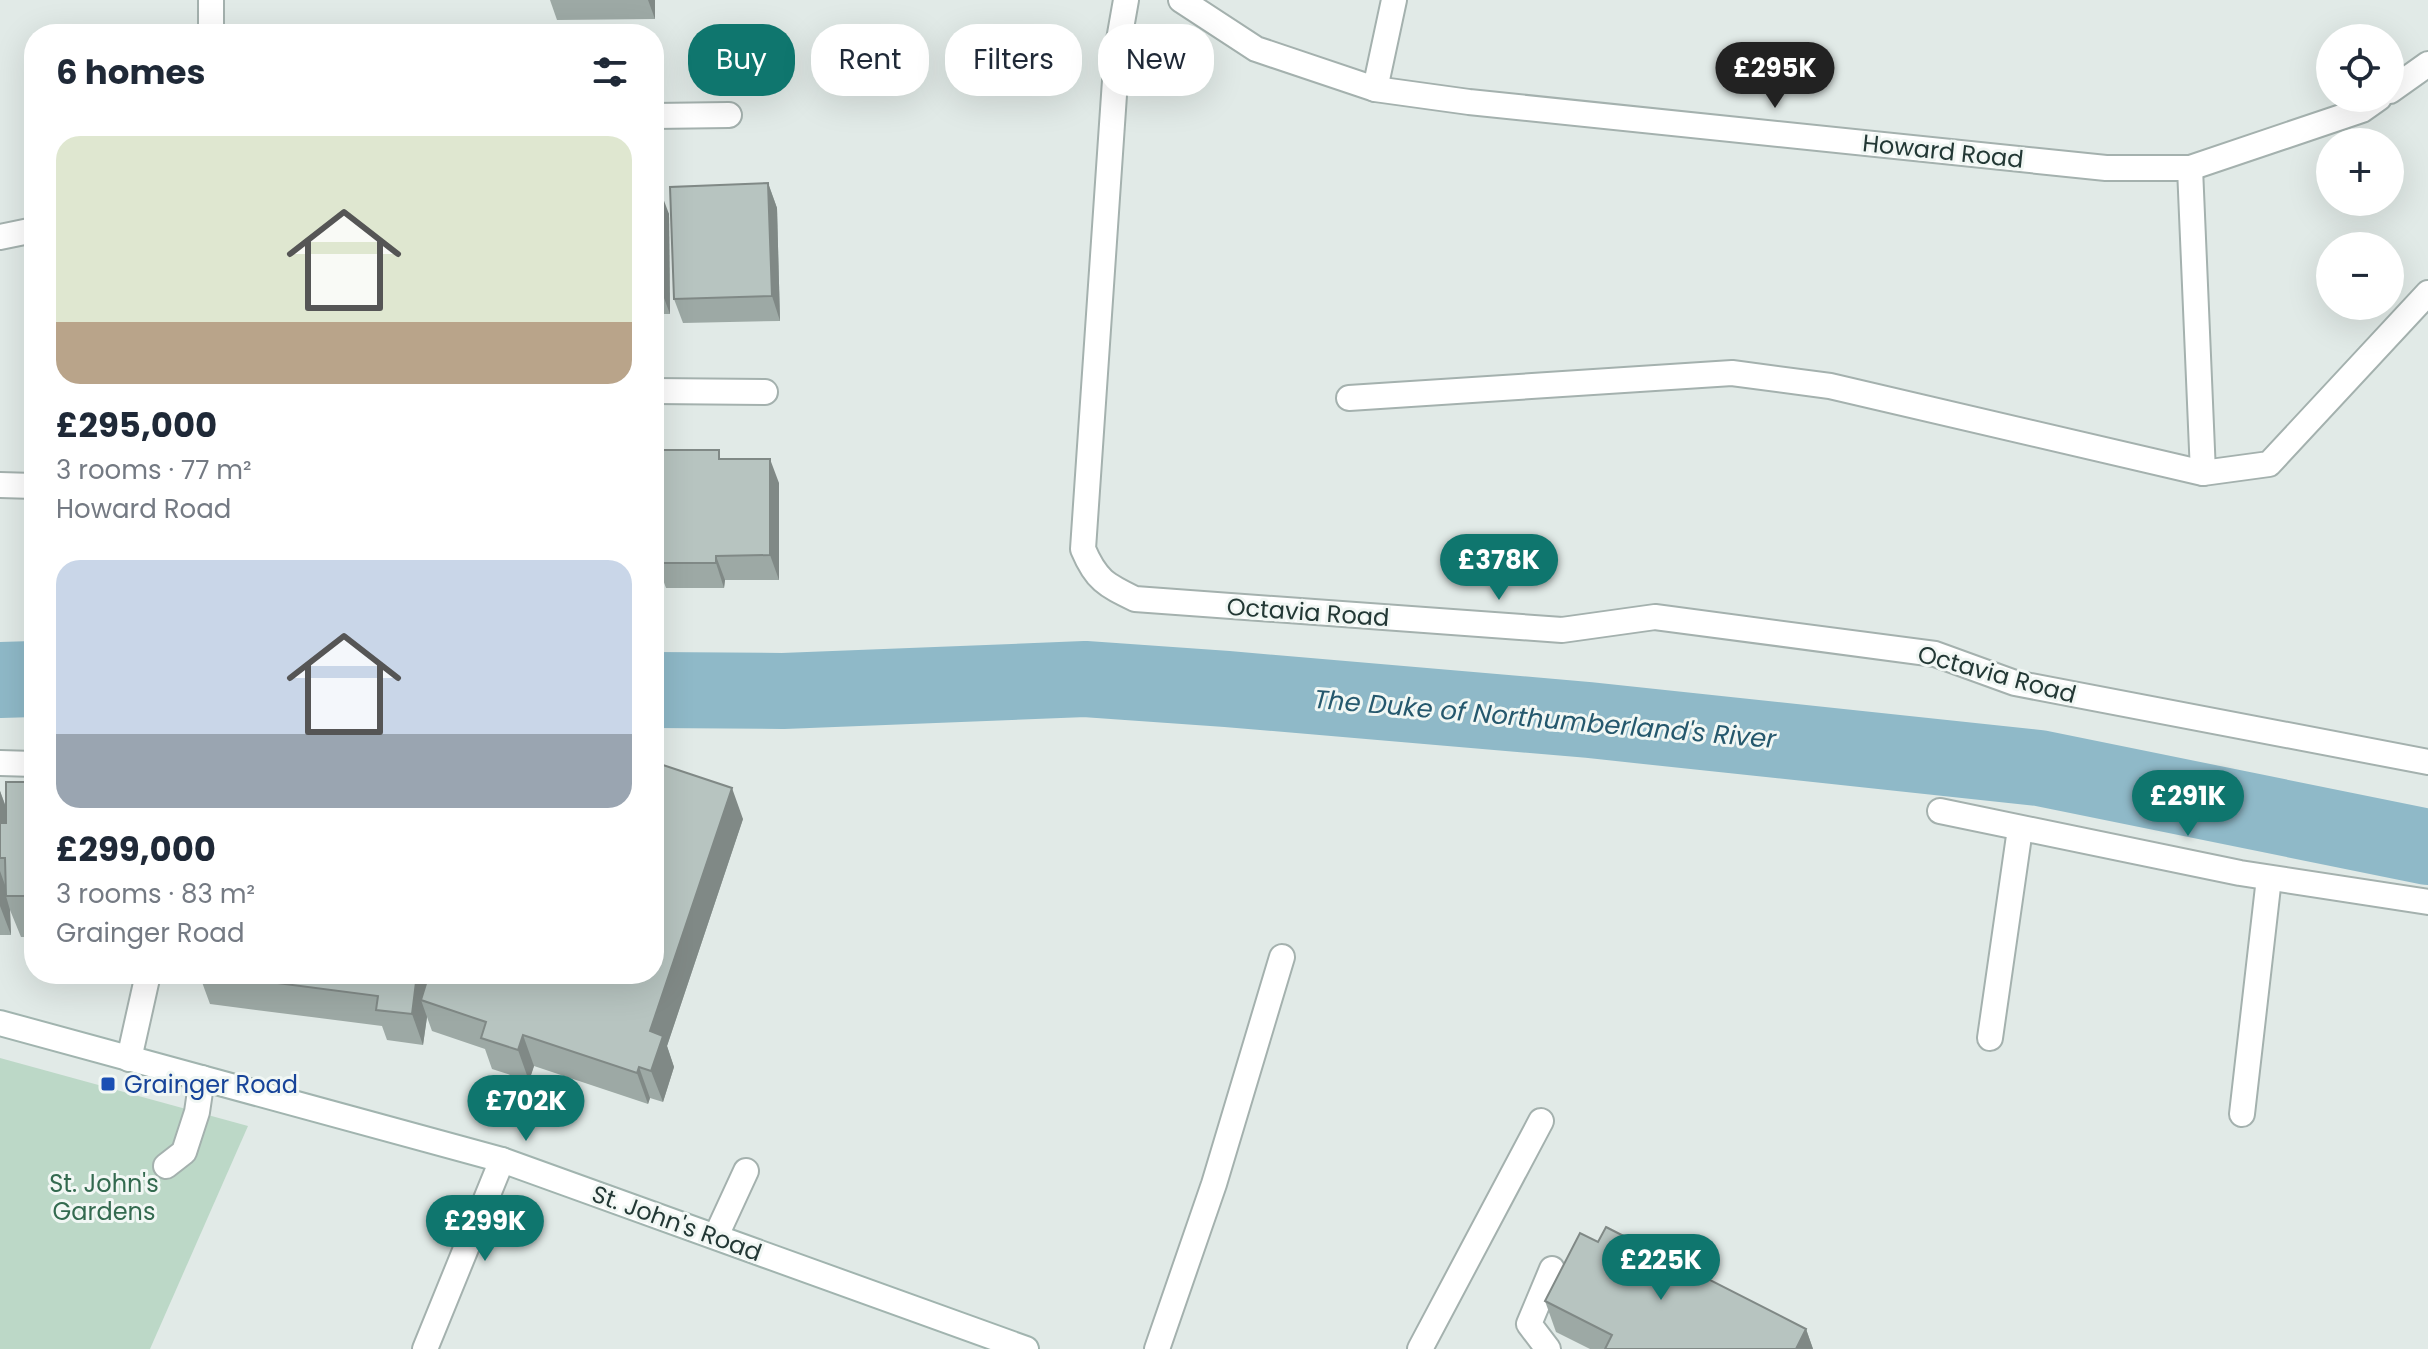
<!DOCTYPE html>
<meta charset="utf-8">
<style>
:root{--surface:#fff;--page:#f6f6f7;--text:#1f2937;--muted:#747a83;--accent:#0f766e}
body{margin:0;font-family:Poppins,sans-serif;background:var(--page);color:var(--text);height:100vh;display:flex;flex-direction:column;font-size:30px;white-space:nowrap}
*{box-sizing:border-box;margin:0}
p{font-size:26px;color:var(--muted)}
.icon{flex:none;width:44px;height:44px;fill:none;stroke:currentColor;stroke-width:2;stroke-linecap:round;stroke-linejoin:round}
.map{position:relative;flex:1;overflow:hidden}
.drawer{position:absolute;left:24px;top:24px;width:640px;height:960px;display:flex;flex-direction:column;background:var(--surface);border-radius:32px;box-shadow:0 8px 32px #0002}
.drawer>*{flex:none}
.top-card{position:absolute;left:688px;top:24px;width:760px;height:72px;display:flex;gap:16px}
.fabs{position:absolute;left:2316px;top:24px;display:grid;gap:16px}
.fabs a{display:grid;place-items:center;width:88px;height:88px;border-radius:50%;background:var(--surface);box-shadow:0 8px 32px #0002;font-size:40px}
.price{position:absolute;translate:-50% -68px;padding:0 18px;border-radius:28px;background:var(--accent);color:#fff;font-size:26px;line-height:52px;filter:drop-shadow(0 2px 4px #0008)}
.price::after{content:'';position:absolute;left:50%;top:48px;width:24px;height:18px;margin-left:-12px;background:inherit;clip-path:polygon(0 0,100% 0,50% 100%)}
.price.active{background:#222;color:#fff}
ul{padding:0;list-style:none}
li{display:grid;align-content:center;gap:16px;height:424px;padding:0 32px}
li span{display:grid;place-items:center;height:248px;border-radius:24px;color:#555}
li>.icon{margin-inline-start:auto}
span .icon{width:144px;height:144px;fill:#fffc;stroke-width:1}
li b{font-size:34px}
h2{display:flex;justify-content:space-between;align-items:center;height:96px;padding:0 32px;font-size:34px}
.pill{padding:0 28px;border-radius:32px;background:var(--surface);box-shadow:0 8px 32px #0002;font-size:28px;line-height:72px}
.pill.active{background:var(--accent);color:#fff}
.map>svg:first-child{display:block}
</style>
<div class="map">
<svg width="2428" height="1349" viewBox="0 0 2428 1349">
<rect width="100%" height="100%" fill="#e1eae7"/>
<path fill="#bcd8c7" d="M0,1058L248,1126L150,1349H0Z"/>
<g fill="none" stroke-linecap="round" stroke-linejoin="round">
<g stroke="#8fb9c8" stroke-width="76">
<path d="M0,680L34,679"/>
<path d="M654,690L783,691L1085,679L1227,689L1589,720L2039,768L2428,847"/>
</g>
<g stroke="#a4b1ae" stroke-width="28">
<g id="service">
<path d="M1375,89L1394,0"/>
<path d="M2190,168L2203,473"/>
<path d="M1349,398L1732,373L1830,386L2203,473L2269,464L2428,293"/>
<path d="M1990,1038L2020,829"/>
<path d="M2242,1114L2269,878"/>
<path d="M166,1166L184,1152L197,1112L202,1078"/>
<path d="M716,1236L746,1171"/>
<path d="M1157,1349L1214,1184L1282,957"/>
<path d="M1420,1349L1541,1121"/>
<path d="M1548,1349L1529,1324L1552,1269"/>
</g>
</g>
<g stroke="#a4b1ae" stroke-width="28">
<g id="minor">
<path d="M211,0V34"/>
<path d="M1126,0L1117,51L1083,549C1096,580 1106,585 1135,599L1562,630L1655,617L1935,654L2015,683L2428,762"/>
<path d="M1181,0L1256,49L1375,89L1469,102L2106,168H2190L2362,110L2379,98"/>
<path d="M2390,91L2428,64"/>
<path d="M654,116L729,115"/>
<path d="M0,237L34,230"/>
<path d="M654,391L765,392"/>
<path d="M0,485L34,486"/>
<path d="M0,763L34,764"/>
<path d="M1940,811L2240,873L2428,902"/>
<path d="M129,1059L148,974"/>
<path d="M425,1349L502,1160"/>
</g>
</g>
<g stroke="#a1b4af" stroke-width="28">
<path id="secondary" d="M0,1023L502,1160L1026,1349"/>
</g>
<use href="#service" stroke="#fff" stroke-width="24"/>
<use href="#minor" stroke="#fff" stroke-width="24"/>
<use href="#secondary" stroke="#fff" stroke-width="24"/>
</g>
<g fill="#9da9a5">
<path d="M550,0H655V19L557,20Z"/>
<path d="M768,183L777,208L780,321L683,323L674,299Z"/>
<path d="M654,190L669,214L670,314H654Z"/>
<path d="M654,450L722,459L779,483V580H725L724,588H666L657,563V559H654Z"/>
<path d="M654,762L743,819L667,1046L674,1067L663,1102L650,1098L648,1104L534,1066L529,1081L492,1069L485,1049L432,1031L427,1017L423,1045L387,1040L382,1026L210,1004L199,974H590L615,982L654,974Z"/>
<path d="M34,782V937H21L10,910L11,935H0V791L6,807Z"/>
<path d="M1598,1242L1806,1329L1813,1349H1590L1556,1332L1545,1301Z"/>
</g>
<g fill="#808986">
<path d="M648,0H655V19Z"/>
<path d="M768,183L777,208L780,321L772,296Z"/>
<path d="M660,190L669,214L670,314L661,290Z"/>
<path d="M770,459L779,483V580L770,555Z"/>
<path d="M716,556L725,580L724,588L716,563Z"/>
<path d="M732,788L743,819L667,1046L674,1067L663,1102L651,1071L650,1031Z"/>
<path d="M0,791L9,816L0,837Z"/>
<path d="M0,871L9,896H6L10,910L11,935L0,906Z"/>
<path d="M417,974H432L421,1000L427,1017L423,1045L412,1014Z"/>
<path d="M523,1035L534,1066L529,1081L518,1050Z"/>
<path d="M639,1067L650,1098L648,1104L637,1073Z"/>
<path d="M1806,1329L1813,1349H1796Z"/>
</g>
<g fill="#b7c4c0" stroke="#808986" stroke-width="2">
<path d="M768,183L772,296L674,299L670,187Z"/>
<path d="M654,190H660L661,290H654Z"/>
<path d="M654,450H719V459H770V555L716,556V563H657L658,535H654Z"/>
<path d="M654,762L732,788L650,1031L663,1036L651,1071L639,1067L637,1073L523,1035L518,1050L481,1038L486,1022L421,1000L429,974H590L615,982L617,974H654Z"/>
<path d="M6,782H34V896H6L5,858H0V823H6Z"/>
<path d="M208,974H417L412,1014L376,1010L378,996Z"/>
<path d="M1606,1227L1806,1329L1796,1349H1605L1612,1335L1545,1301L1580,1233L1598,1242Z"/>
</g>
<rect fill="#1a4fb4" stroke="#f1f7f4" stroke-width="3" x="100" y="1076" width="16" height="16" rx="4"/>
<g text-anchor="middle" dominant-baseline="central" stroke-width="6" stroke-linejoin="round" paint-order="stroke">
<g font-size="24" fill="#233835" stroke="#f1f7f4">
<text transform="translate(1943 151) rotate(6)">Howard Road</text>
<text transform="translate(1308 612) rotate(4)">Octavia Road</text>
<text transform="translate(1997 674) rotate(15)">Octavia Road</text>
<text transform="translate(677 1223) rotate(20)">St. John's Road</text>
</g>
<g font-size="24" fill="#164399" stroke="#f1f7f4" text-anchor="start">
<text x="124" y="1084">Grainger Road</text>
</g>
<g font-size="24" fill="#336a4f" stroke="#f1f7f4">
<text x="104" y="1183">St. John's<tspan x="104" dy="28">Gardens</tspan></text>
</g>
<g font-size="26" font-style="italic" fill="#25586d" stroke="#f1f7f4">
<text transform="translate(1545 719) rotate(5)">The Duke of Northumberland's River</text>
</g>
</g>
</svg>
<div class="fabs">
<a><svg class="icon" aria-label="locate" viewBox="0 0 24 24"><circle cx="12" cy="12" r="6"/><path d="M12 2v4M12 18v4M2 12h4M18 12h4"/></svg></a>
<a>+</a>
<a>−</a>
</div>
<b class="price active" style="left:1775px;top:110px">£295K</b>
<b class="price" style="left:1499px;top:602px">£378K</b>
<b class="price" style="left:2188px;top:838px">£291K</b>
<b class="price" style="left:526px;top:1143px">£702K</b>
<b class="price" style="left:485px;top:1263px">£299K</b>
<b class="price" style="left:1661px;top:1302px">£225K</b>
<div class="top-card">
<a class="pill active">Buy</a>
<a class="pill">Rent</a>
<a class="pill">Filters</a>
<a class="pill">New</a>
</div>
<section class="drawer">
<h2>6 homes<svg class="icon" aria-label="filters" viewBox="0 0 24 24"><path d="M4 7h16M4 17h16"/><circle cx="9" cy="7" r="2"/><circle cx="15" cy="17" r="2"/></svg></h2>
<ul>
<li><span style="background:linear-gradient(#dfe7d0 75%,#b9a48a 0)"><svg class="icon" aria-label="home" viewBox="0 0 24 24"><path d="M3 11l9-7 9 7M6 9v11h12V9"/></svg></span><div><b>£295,000</b><p>3 rooms · 77 m²</p><p>Howard Road</p></div></li>
<li><span style="background:linear-gradient(#c9d6e8 70%,#9aa5b1 0)"><svg class="icon" aria-label="home" viewBox="0 0 24 24"><path d="M3 11l9-7 9 7M6 9v11h12V9"/></svg></span><div><b>£299,000</b><p>3 rooms · 83 m²</p><p>Grainger Road</p></div></li>
</ul>
</section>
</div>
